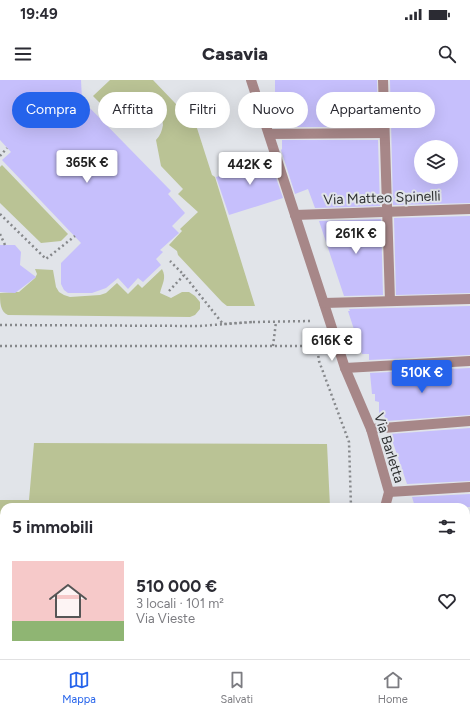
<!DOCTYPE html>
<html lang="it">
<meta charset="utf-8">
<style>
:root{--surface:#fff;--page:#f2f2f3;--text:#2b2b33;--muted:#7c7c81;--line:#e1e1e2;--accent:#2563eb}
body{margin:0;font-family:Figtree,sans-serif;background:var(--page);color:var(--text);height:100vh;display:flex;flex-direction:column;font-size:15px;white-space:nowrap}
*{box-sizing:border-box;margin:0}
p{font-size:13px;color:var(--muted)}
.icon{flex:none;width:22px;height:22px;fill:none;stroke:currentColor;stroke-width:2;stroke-linecap:round;stroke-linejoin:round}
.map{position:relative;flex:1;overflow:hidden}
.details{position:absolute;left:0px;top:423px;width:470px;height:156px;display:flex;flex-direction:column;background:var(--surface);border-radius:12px 12px 0 0;box-shadow:0 4px 16px #0002}
.details>*{flex:none}
.hud{position:absolute;left:12px;top:12px;width:446px;height:36px;display:flex;gap:8px}
.tools{position:absolute;left:414px;top:60px;display:grid;gap:8px}
.tools a{display:grid;place-items:center;width:44px;height:44px;border-radius:50%;background:var(--surface);box-shadow:0 4px 16px #0002;font-size:20px}
.price{position:absolute;translate:-50% -34px;padding:0 9px;border-radius:4px;background:#fff;color:#222;font-size:13px;line-height:26px;filter:drop-shadow(0 1px 2px #0008)}
.price::after{content:'';position:absolute;left:50%;top:24px;width:12px;height:9px;margin-left:-6px;background:inherit;clip-path:polygon(0 0,100% 0,50% 100%)}
.price.active{background:var(--accent);color:#fff}
ul{padding:0;list-style:none}
li{display:flex;align-items:center;gap:12px;height:100px;padding:0 12px}
li span{display:grid;place-items:center;flex:none;width:112px;height:80px;border-radius:0px;color:#555}
li>.icon{margin-inline-start:auto}
span .icon{width:48px;height:48px;fill:#fffc;stroke-width:1}
li b{font-size:17px}
h2{display:flex;justify-content:space-between;align-items:center;height:48px;padding:0 12px;font-size:17px}
.pill{padding:0 14px;border-radius:18px;background:var(--surface);box-shadow:0 4px 16px #0002;font-size:14px;line-height:36px}
.pill.active{background:var(--accent);color:#fff}
.status{display:flex;justify-content:space-between;align-items:center;height:28px;padding:0 20px;background:var(--surface);direction:ltr}
.status svg{height:11px;fill:currentColor}
header{display:flex;justify-content:space-between;align-items:center;height:52px;padding:0 12px;background:var(--surface);font-size:18px;font-weight:800}
.menu{display:flex;justify-content:space-around;align-items:center;height:56px;border-top:1px solid var(--line);background:var(--surface);font-size:11px;color:var(--muted)}
.menu a{display:grid;justify-items:center;gap:2px}
.menu .active{color:var(--accent)}
.map>svg:first-child{display:block}
</style>
<div class="status"><b>19:49</b><svg viewBox="0 0 49 12"><path d="M0 12V9h3v3zM5 12V6h3v6zM10 12V3h3v9zM15 12V0h3v12zM26 1h20v11H26zM47 4h2v5h-2z"/></svg></div>
<header><svg class="icon" aria-label="menu" viewBox="0 0 24 24"><path d="M4 6h16M4 12h16M4 18h16"/></svg>Casavia<svg class="icon" aria-label="search" viewBox="0 0 24 24"><circle cx="10" cy="10" r="6"/><path d="M15 15l6 6"/></svg></header>
<div class="map">
<svg width="470" height="579" viewBox="0 0 470 579">
<rect width="100%" height="100%" fill="#e1e4e9"/>
<g fill="#bac395">
<path d="M110,0H153L196,45L212,95L215,97L255,226H227L222,222L178,175L177,171L169,165L182,151L180,149L198,132L178,114L183,109L161,86L156,60C160,56 162,51 163,45C163,35 151,24 141,29C138,30 136,33 133,35L117,31H108L93,16Z"/>
<path d="M2,85L68,154L61,161L41,163L0,123V87Z"/>
<path d="M35,189L53,190L56,207L59,212L64,215L70,217L100,215L106,213L117,203L128,214L138,204L142,208L162,189C167,198 162,204 160,213L171,218L182,212H189L195,216L200,222V229L195,235L190,237L8,235C0,232 0,222 0,213L17,212H19L35,198L37,194Z"/>
<path d="M34,363L327,364L330,427H4V574H0V420H29Z"/>
</g>
<g fill="#c6bffc" fill-rule="evenodd">
<path d="M0,0H81L82,20L171,111L168,114L185,133L172,146L179,153L160,170L163,172L156,179L161,185L143,202L138,198L128,209L118,198L106,208L92,213H68L64,210L61,204V183L81,163L2,80L11,72L0,60Z"/>
<path d="M275,0H377L378,47H282L281,25H275Z"/>
<path d="M390,0H470V123L393,125ZM421,67H451V97H421Z"/>
<path d="M282,60H378L380,126L315,128L308,109L295,114L281,70L282,69Z"/>
<path d="M268,74L283,118L229,135L216,97L244,89L242,82Z"/>
<path d="M470,136V213L396,215L394,138Z"/>
<path d="M381,139L383,215L344,216L319,141Z"/>
<path d="M0,165H15L21,172L20,185L36,197L15,213L0,212Z"/>
<path d="M470,226V275L369,280V274H362L348,231H350L349,229Z"/>
<path d="M470,288V335L386,341L384,335H379V322L375,321V314H372L370,293Z"/>
<path d="M470,348V401L407,404L390,354Z"/>
<path d="M470,414V427H415L412,417Z"/>
</g>
<g fill="none" stroke-linecap="round" stroke-linejoin="round">
<g stroke="#86888b" stroke-width="2.5" stroke-dasharray="2 3" stroke-linecap="butt">
<path d="M0,76L7,68"/>
<path d="M0,134L46,179L75,156"/>
<path d="M0,154L5,165"/>
<path d="M169,211L184,195L170,181"/>
<path d="M253,242L312,241"/>
<path d="M0,245L200,246L253,242L223,244L184,195"/>
<path d="M0,266H320"/>
<path d="M273,266L276,242"/>
<path d="M317,266L319,281L349,362L351,427"/>
<path d="M396,575V579"/>
</g>
<g stroke="#a78788" stroke-width="10">
<path d="M251,0L345,288L371,349L389,412L385,427"/>
<path d="M383,0L390,221"/>
<path d="M269,54L384,53"/>
<path d="M295,135L470,129"/>
<path d="M324,223L470,219"/>
<path d="M345,288L470,281"/>
<path d="M371,349L470,341"/>
<path d="M389,412L470,407"/>
<path d="M466,462H470"/>
<path d="M466,520H470"/>
<path d="M429,575V579"/>
<path d="M373,579V575"/>
</g>
</g>
<g text-anchor="middle" dominant-baseline="central" stroke-width="4" stroke-linejoin="round" paint-order="stroke">
<g font-size="14" fill="#303233" stroke="#e1e4e9">
<text transform="translate(382 118) rotate(-2)">Via Matteo Spinelli</text>
<text transform="translate(389 368) rotate(73)">Via Barletta</text>
</g>
</g>
</svg>
<div class="tools">
<a><svg class="icon" aria-label="layers" viewBox="0 0 24 24"><path d="M12 4l9 5-9 5-9-5zM3 14l9 5 9-5"/></svg></a>
</div>
<b class="price" style="left:87px;top:104px">365K €</b>
<b class="price" style="left:250px;top:106px">442K €</b>
<b class="price" style="left:356px;top:175px">261K €</b>
<b class="price" style="left:332px;top:282px">616K €</b>
<b class="price active" style="left:422px;top:314px">510K €</b>
<div class="hud">
<a class="pill active">Compra</a>
<a class="pill">Affitta</a>
<a class="pill">Filtri</a>
<a class="pill">Nuovo</a>
<a class="pill">Appartamento</a>
</div>
<section class="details">
<h2>5 immobili<svg class="icon" aria-label="filters" viewBox="0 0 24 24"><path d="M4 7h16M4 17h16"/><circle cx="9" cy="7" r="2"/><circle cx="15" cy="17" r="2"/></svg></h2>
<ul>
<li><span style="background:linear-gradient(#f6c9c9 75%,#8fb573 0)"><svg class="icon" aria-label="home" viewBox="0 0 24 24"><path d="M3 11l9-7 9 7M6 9v11h12V9"/></svg></span><div><b>510 000 €</b><p>3 locali · 101 m²</p><p>Via Vieste</p></div><svg class="icon" aria-label="heart" viewBox="0 0 24 24"><path d="M12 20l-8-8c-3-5 5-10 8-4 3-6 11-1 8 4z"/></svg></li>
</ul>
</section>
</div>
<nav class="menu">
<a class="active"><svg class="icon" aria-label="map" viewBox="0 0 24 24"><path d="M3 6l6-2 6 2 6-2v14l-6 2-6-2-6 2zM9 4v14M15 6v14"/></svg>Mappa</a>
<a><svg class="icon" aria-label="saved" viewBox="0 0 24 24"><path d="M7 4h10v16l-5-4-5 4z"/></svg>Salvati</a>
<a><svg class="icon" aria-label="home" viewBox="0 0 24 24"><path d="M3 11l9-7 9 7M6 9v11h12V9"/></svg>Home</a>
</nav>
